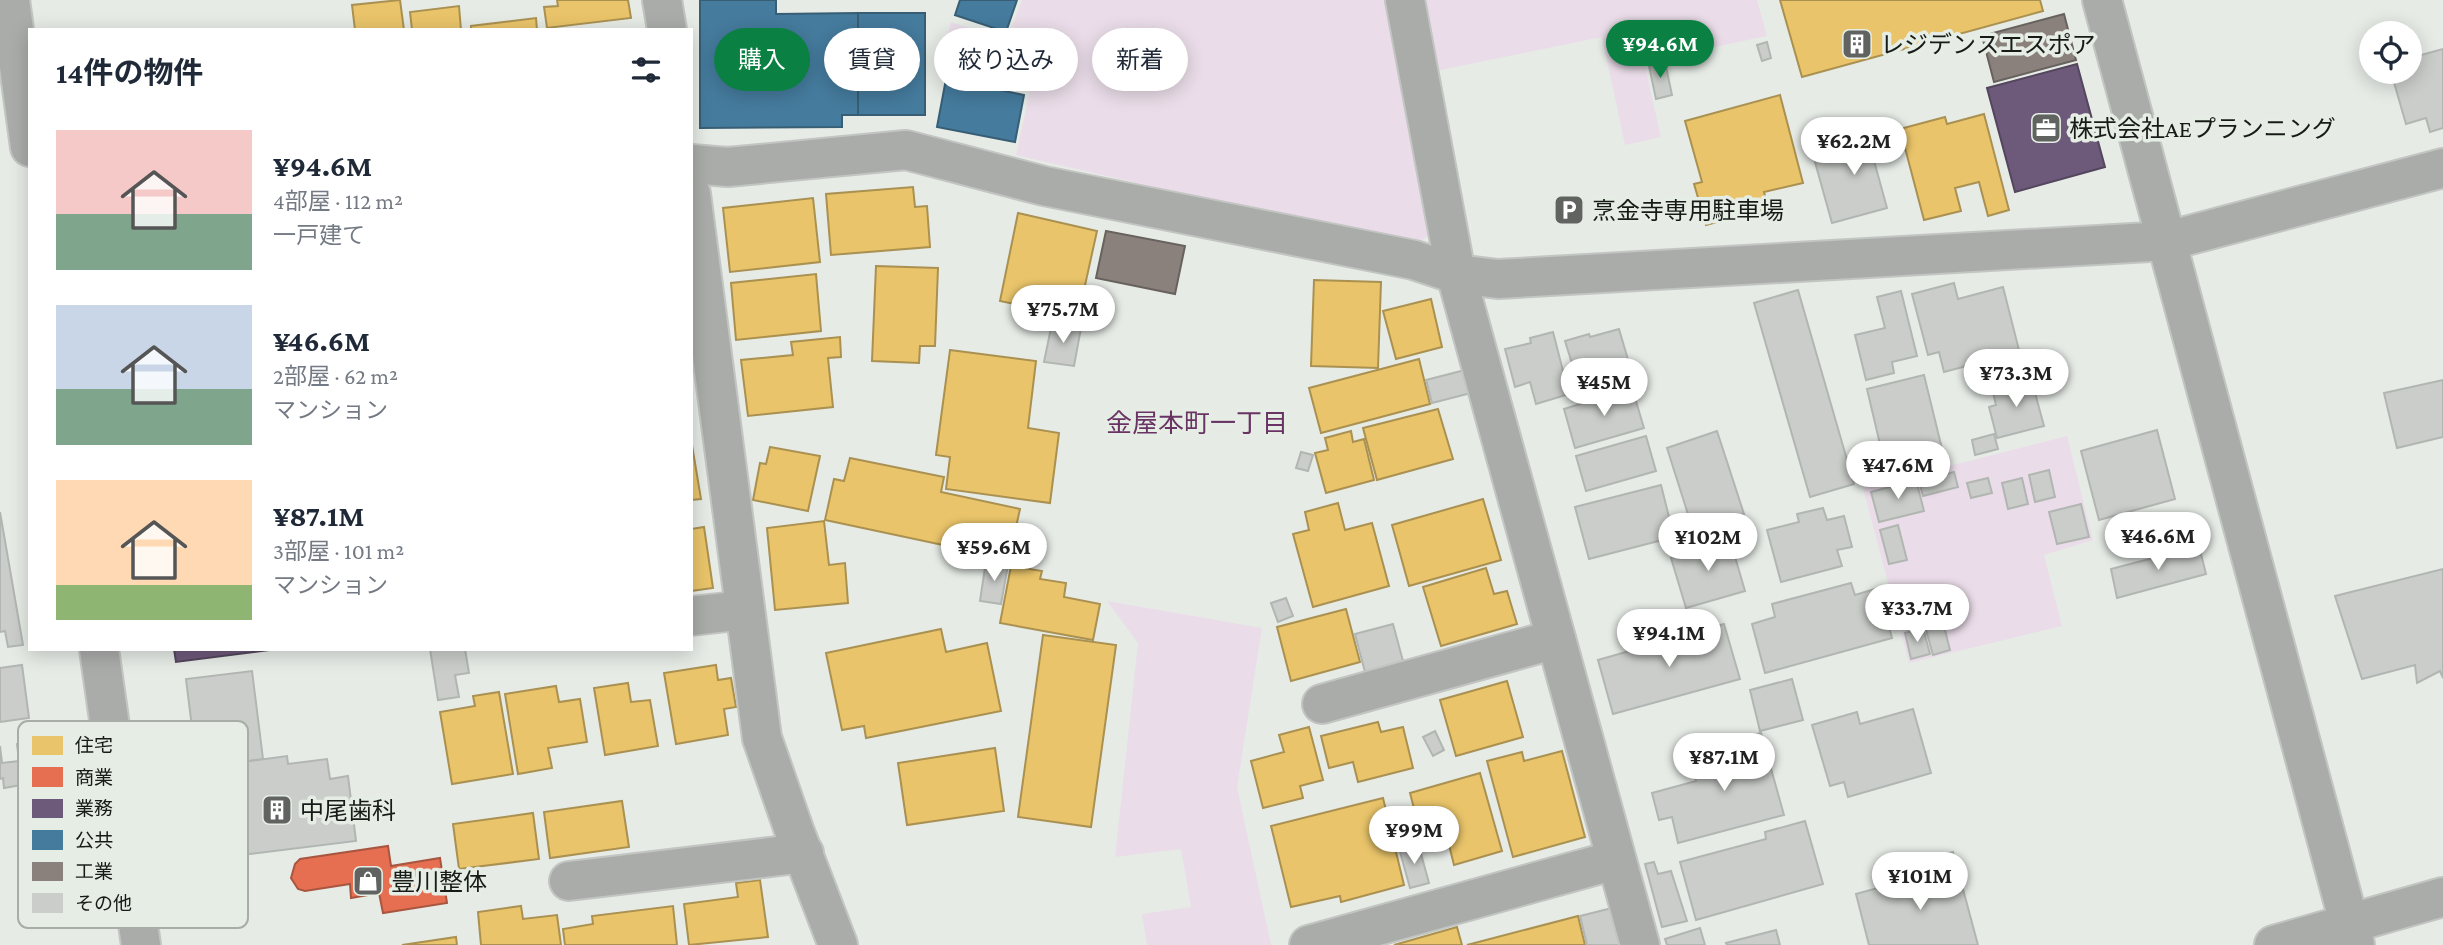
<!DOCTYPE html>
<html lang="ja">
<meta charset="utf-8">
<style>
:root{--surface:#fff;--page:#f2f2f3;--text:#1f2937;--muted:#747a83;--accent:#0b8043}
body{margin:0;font-family:"Crimson Pro","Noto Sans JP",serif;background:var(--page);color:var(--text);height:100vh;display:flex;flex-direction:column;font-size:26px;white-space:nowrap}
*{box-sizing:border-box;margin:0}
p{font-size:23px;color:var(--muted)}
.icon{flex:none;width:38px;height:38px;fill:none;stroke:currentColor;stroke-width:2;stroke-linecap:round;stroke-linejoin:round}
.map{position:relative;flex:1;overflow:hidden}
.panel{position:absolute;left:28px;top:28px;width:665px;height:623px;display:flex;flex-direction:column;background:var(--surface);border-radius:0px;box-shadow:0 4px 18px #0003}
.panel>*{flex:none}
.top-card{position:absolute;left:714px;top:28px;width:665px;height:63px;display:flex;gap:14px}
.controls{position:absolute;left:2359px;top:21px;display:grid;gap:14px}
.controls a{display:grid;place-items:center;width:63px;height:63px;border-radius:50%;background:var(--surface);box-shadow:0 4px 18px #0003;font-size:35px}
.price{position:absolute;translate:-50% -60px;padding:0 16px;border-radius:24px;background:#fff;color:#222;font-size:23px;line-height:46px;filter:drop-shadow(0 2px 4px #0008)}
.price::after{content:'';position:absolute;left:50%;top:42px;width:21px;height:16px;margin-left:-10px;background:inherit;clip-path:polygon(0 0,100% 0,50% 100%)}
.price.current{background:var(--accent);color:#fff}
ul{padding:0;list-style:none}
li{display:flex;align-items:center;gap:21px;height:175px;padding:0 28px}
li span{display:grid;place-items:center;flex:none;width:196px;height:140px;border-radius:0px;color:#555}
li>.icon{margin-inline-start:auto}
span .icon{width:84px;height:84px;fill:#fffc;stroke-width:1}
li b{font-size:30px}
h2{display:flex;justify-content:space-between;align-items:center;height:84px;padding:0 28px;font-size:30px}
.chip{padding:0 24px;border-radius:32px;background:var(--surface);box-shadow:0 4px 18px #0003;font-size:24px;line-height:63px}
.chip.current{background:var(--accent);color:#fff}
.map>svg:first-child{display:block}
</style>
<div class="map">
<svg width="2443" height="945" viewBox="0 0 2443 945">
<rect width="100%" height="100%" fill="#e6ebe6"/>
<g fill="#eadde9">
<path d="M1022,0H1386L1435,230L1413,247L1016,155L1030,91L939,72L951,22L1007,40Z"/>
<path d="M1417,0H1757L1767,36L1644,62L1661,137L1625,145L1602,37L1431,72Z"/>
<path d="M2067,436L2093,540L2044,555L2062,626L1909,663L1863,488Z"/>
<path d="M1107,601L1262,628L1237,787L1271,945H1147L1142,914L1191,907L1181,849L1115,857L1138,643Z"/>
</g>
<g fill="#e9c46a" stroke="#aa9151" stroke-width="2">
<path d="M400,0L404,30H355L352,5Z"/>
<path d="M557,0H628L631,18L547,28L544,7L558,6Z"/>
<path d="M1780,0H2040L2043,11L1802,77Z"/>
<path d="M459,6L461,30H412L410,12Z"/>
<path d="M536,18L537,30H471V26Z"/>
<path d="M1780,95L1803,183L1764,192L1768,208L1706,225L1694,184L1702,182L1685,121Z"/>
<path d="M1984,114L2009,210L1988,216L1979,182L1955,188L1961,211L1924,220L1900,129L1945,117L1947,124Z"/>
<path d="M913,187L915,207L927,206L930,247L831,255L826,194Z"/>
<path d="M813,198L820,262L730,272L723,208Z"/>
<path d="M1018,213L1097,231L1078,317L1000,301Z"/>
<path d="M876,266L938,268L935,346H920L919,363L872,361Z"/>
<path d="M816,274L821,331L736,340L731,283Z"/>
<path d="M1314,280L1381,282L1378,368L1311,366Z"/>
<path d="M1431,299L1442,347L1396,359L1383,311Z"/>
<path d="M840,337L841,357L828,358L833,407L748,416L741,360L793,355L791,342Z"/>
<path d="M950,350L1036,361L1028,428L1059,433L1050,503L946,489L950,457L936,455Z"/>
<path d="M1419,359L1430,404L1321,433L1309,388Z"/>
<path d="M1438,409L1453,459L1377,480L1363,428Z"/>
<path d="M1351,431L1353,442L1364,439L1374,480L1326,493L1315,453L1328,450L1325,438Z"/>
<path d="M691,439L701,499L691,500Z"/>
<path d="M770,447L820,456L808,511L753,500L760,463L766,464Z"/>
<path d="M850,458L944,477L941,492L1020,509L1009,559L825,520L834,479L844,481Z"/>
<path d="M1483,499L1501,560L1409,586L1392,525Z"/>
<path d="M1338,503L1345,530L1372,523L1389,586L1313,607L1293,534L1309,530L1305,512Z"/>
<path d="M824,521L829,565L845,563L848,603L775,610L767,528Z"/>
<path d="M704,527L713,588L691,591V529Z"/>
<path d="M1011,566L1042,571L1040,579L1066,583L1064,597L1100,604L1093,640L1000,623Z"/>
<path d="M1486,568L1494,594L1507,591L1517,624L1441,646L1423,587Z"/>
<path d="M1346,609L1360,662L1291,681L1277,627Z"/>
<path d="M941,629L946,652L987,643L1001,711L866,738L864,726L842,730L826,653Z"/>
<path d="M1043,635L1116,645L1091,827L1018,817Z"/>
<path d="M716,665L718,680L731,678L736,707L724,709L728,735L676,744L664,673Z"/>
<path d="M1507,681L1523,737L1456,756L1440,700Z"/>
<path d="M628,683L631,702L650,700L658,746L605,755L594,688Z"/>
<path d="M556,686L559,702L580,699L587,742L548,748L552,768L518,774L505,694Z"/>
<path d="M499,692L513,774L452,784L440,712L475,706L473,696Z"/>
<path d="M1378,722L1381,732L1403,727L1413,768L1358,782L1353,762L1329,768L1321,736Z"/>
<path d="M1309,727L1323,780L1300,786L1303,798L1263,808L1251,761L1284,752L1279,735Z"/>
<path d="M995,748L1004,811L907,825L898,763Z"/>
<path d="M1562,751L1585,837L1513,857L1487,761L1522,752L1524,761Z"/>
<path d="M1480,773L1502,851L1454,865L1448,841L1424,847L1410,793Z"/>
<path d="M1383,798L1404,885L1341,902L1340,896L1291,907L1271,826Z"/>
<path d="M622,801L629,847L550,858L544,812Z"/>
<path d="M533,813L539,859L459,869L453,824Z"/>
<path d="M760,880L768,937L689,945L684,904L738,897L736,883Z"/>
<path d="M521,906L523,919L557,915L561,945H481L478,912Z"/>
<path d="M673,906L677,945H565L563,929L593,924L592,916Z"/>
<path d="M1578,916L1585,945H1467Z"/>
<path d="M1457,927L1462,945H1394Z"/>
<path d="M456,937L457,945H402Z"/>
</g>
<path fill="#e76f51" stroke="#a95640" stroke-width="2" d="M388,846L391,866L440,858L447,903L383,913L379,893L351,898L350,884L305,891L298,889L291,878L295,864L300,859Z"/>
<g fill="#6d597a" stroke="#54465d" stroke-width="2">
<path d="M2077,64L2105,167L2015,192L1987,88Z"/>
<path d="M174,649H277L176,662Z"/>
</g>
<g fill="#457b9d" stroke="#385e75" stroke-width="2">
<path d="M700,0H776V14L858,13V115H842V127L700,128Z"/>
<path d="M960,0H1017L1006,32L955,15Z"/>
<rect x="858" y="13" width="67" height="102"/>
<path d="M946,79L1024,95L1015,142L937,127Z"/>
</g>
<g fill="#8a817c" stroke="#68625e" stroke-width="2">
<path d="M2064,14L2076,60L1994,82L1982,36Z"/>
<path d="M1106,231L1185,246L1175,294L1096,278Z"/>
</g>
<g fill="#cacdca" stroke="#b2b6b2" stroke-width="2">
<path d="M1767,42L1771,58L1762,61L1757,45Z"/>
<path d="M2443,49V128L2430,132L2426,118L2406,124L2391,72H2410V58Z"/>
<path d="M1665,62L1672,95L1656,99L1649,66Z"/>
<path d="M1898,131L1903,148L1873,157L1887,208L1832,223L1813,155Z"/>
<path d="M1954,283L1958,299L2003,287L2024,370L1978,383L1974,364L1944,372L1939,352L1928,355L1912,294Z"/>
<path d="M1798,290L1854,484L1810,497L1754,303Z"/>
<path d="M1901,291L1917,356L1892,362L1894,373L1866,380L1855,335L1885,328L1877,297Z"/>
<path d="M1052,323L1081,328L1074,366L1044,362Z"/>
<path d="M1619,329L1632,373L1580,389L1565,341L1589,334L1590,337Z"/>
<path d="M1553,332L1569,394L1536,404L1530,382L1515,387L1505,349L1531,343L1530,338Z"/>
<path d="M1465,370L1471,393L1432,403L1426,380Z"/>
<path d="M1924,375L1945,461L1887,474L1867,389Z"/>
<path d="M2031,378L2044,426L1997,438L1989,407L1996,405L1992,388Z"/>
<path d="M2443,380V437L2397,448L2384,393Z"/>
<path d="M1632,388L1644,428L1575,448L1564,409Z"/>
<path d="M2157,430L2175,499L2099,520L2081,451Z"/>
<path d="M1717,431L1744,514L1693,530L1667,448Z"/>
<path d="M1994,434L1998,449L1975,455L1972,440Z"/>
<path d="M1646,436L1656,471L1586,491L1576,456Z"/>
<path d="M1301,452L1313,455L1308,471L1296,468Z"/>
<path d="M2049,470L2055,497L2035,502L2029,475Z"/>
<path d="M1954,472L1958,487L1923,496L1919,481Z"/>
<path d="M1988,478L1992,493L1971,498L1967,483Z"/>
<path d="M2022,478L2028,504L2008,509L2002,483Z"/>
<path d="M1916,480L1924,511L1879,522L1871,492Z"/>
<path d="M1661,485L1674,537L1589,559L1575,507Z"/>
<path d="M2081,504L2089,537L2057,544L2049,512Z"/>
<path d="M1823,508L1827,520L1844,516L1852,547L1837,550L1842,566L1781,582L1767,530L1799,522L1797,514Z"/>
<path d="M0,512L23,645L8,647L5,631L0,632Z"/>
<path d="M1898,525L1907,560L1889,564L1880,530Z"/>
<path d="M1718,537L1721,546L1731,543L1745,591L1686,608L1671,558L1695,551L1693,544Z"/>
<path d="M2199,546L2206,574L2117,598L2111,569Z"/>
<path d="M986,561L1008,565L1001,604L980,601Z"/>
<path d="M2443,569V678L2440,671L2417,683L2415,665L2362,679L2335,596Z"/>
<path d="M1851,583L1855,595L1878,588L1892,638L1765,673L1752,624L1775,617L1772,604Z"/>
<path d="M1286,598L1293,616L1278,622L1271,603Z"/>
<path d="M1941,614L1950,650L1933,655L1923,619Z"/>
<path d="M1393,624L1403,661L1365,672L1355,634Z"/>
<path d="M1724,624L1740,679L1613,714L1598,660Z"/>
<path d="M1923,628L1930,654L1911,659L1905,633Z"/>
<path d="M430,649H465L469,673L455,675L459,697L438,700Z"/>
<path d="M22,665L29,718L0,722V668Z"/>
<path d="M252,671L263,759L197,768L186,679Z"/>
<path d="M1792,679L1803,720L1760,731L1750,690Z"/>
<path d="M1913,709L1931,773L1848,797L1844,782L1830,786L1812,725L1857,712L1860,724Z"/>
<path d="M31,728L39,782L4,788L3,778L0,779V746L2,763L19,761L17,744L24,743L22,729Z"/>
<path d="M1435,731L1444,750L1433,756L1423,737Z"/>
<path d="M1761,733L1784,815L1678,843L1672,817L1659,820L1652,793L1696,781L1692,766L1729,757L1724,742Z"/>
<path d="M287,756L288,764L327,759L330,779L348,776L356,841L209,859L197,768Z"/>
<path d="M1805,821L1823,884L1696,920L1680,862L1766,839L1765,832Z"/>
<path d="M1418,843L1429,883L1410,888L1399,848Z"/>
<path d="M1953,852L1978,945H1869L1856,894L1892,884L1895,895L1940,883L1934,857Z"/>
<path d="M1654,862L1658,874L1671,871L1687,921L1662,927L1645,864Z"/>
<path d="M1612,908L1621,945H1587L1580,916Z"/>
<path d="M1700,928L1705,945H1667L1665,939Z"/>
<path d="M1776,930L1780,945H1727L1726,943Z"/>
</g>
<g fill="none" stroke-linecap="round" stroke-linejoin="round">
<g stroke="#c2c5c2" stroke-width="42">
<g id="minor">
<path d="M662,0L667,30"/>
<path d="M1405,0L1456,274L1640,945"/>
<path d="M2102,0L2355,945"/>
<path d="M691,164L728,167L906,150L1044,186L1414,260L1456,274L1498,279L2167,241L2443,168"/>
<path d="M691,194L762,738L794,830L838,945"/>
<path d="M691,616L745,610"/>
<path d="M1322,704L1556,639"/>
<path d="M569,881L804,853"/>
<path d="M1309,945L1615,860"/>
<path d="M2274,945L2443,897"/>
</g>
</g>
<g stroke="#c2c5c2" stroke-width="42">
<g id="tertiary">
<path d="M10,0L30,147"/>
<path d="M99,649L141,945"/>
</g>
</g>
<use href="#minor" stroke="#aaacaa" stroke-width="38"/>
<use href="#tertiary" stroke="#aaacaa" stroke-width="38"/>
</g>
<defs>
<g id="building-square" transform="scale(1.575)"><rect x="-9" y="-9" width="18" height="18" rx="4" fill="#606360" stroke="#e5ede4"/><path d="M-4-6H4V6H1V3H-1V6H-4ZM-2.5-4.3h1.7v1.8h-1.7ZM.8-4.3h1.7v1.8H.8ZM-2.5-1h1.7V.8h-1.7ZM.8-1h1.7V.8H.8Z" fill="#fff"/></g>
<g id="office-square" transform="scale(1.575)"><rect x="-9" y="-9" width="18" height="18" rx="4" fill="#606360" stroke="#e5ede4"/><path d="M-6-3h4V-5.5h4V-3h4V5H-6ZM-1-4.5V-3h2v-1.5ZM-6 0V1H6V0Z" fill="#fff"/></g>
<g id="parking-square" transform="scale(1.575)"><rect x="-9" y="-9" width="18" height="18" rx="4" fill="#606360" stroke="#e5ede4"/><path d="M-3.5-5.5H1a3.5 3.5 0 0 1 0 7H-1V5.5H-3.5ZM-1-3.4V-.6H.8a1.4 1.4 0 0 0 0-2.8Z" fill="#fff"/></g>
<g id="shop-square" transform="scale(1.575)"><rect x="-9" y="-9" width="18" height="18" rx="4" fill="#606360" stroke="#e5ede4"/><path d="M-5-2.5h2.3a2.7 3.5 0 0 1 5.4 0H5L5.5 6h-11ZM-1.5-2.5h3a1.5 2.3 0 0 0-3 0Z" fill="#fff"/></g>
</defs>
<g fill-rule="evenodd">
<use href="#building-square" x="1857" y="44"/>
<use href="#office-square" x="2046" y="128"/>
<use href="#parking-square" x="1569" y="210"/>
<use href="#building-square" x="277" y="810"/>
<use href="#shop-square" x="368" y="881"/>
</g>
<g text-anchor="middle" dominant-baseline="central" stroke-width="7" stroke-linejoin="round" paint-order="stroke">
<g font-size="24" fill="#181a18" stroke="#e5ede4" text-anchor="start">
<text x="1880" y="44">レジデンスエスポア</text>
<text x="2069" y="128">株式会社AEプランニング</text>
<text x="1592" y="210">烹金寺専用駐車場</text>
<text x="300" y="810">中尾歯科</text>
<text x="391" y="881">豊川整体</text>
</g>
<g font-size="26" fill="#693464" stroke="#e5ede4">
<text x="1197" y="423">金屋本町一丁目</text>
</g>
</g>
<rect x="18" y="721" width="230" height="207" rx="10" fill="#e5ede4" stroke="#a8aea7" stroke-width="2"/>
<rect x="32" y="736" width="31" height="19" fill="#e9c46a"/>
<rect x="32" y="767" width="31" height="20" fill="#e76f51"/>
<rect x="32" y="799" width="31" height="19" fill="#6d597a"/>
<rect x="32" y="830" width="31" height="20" fill="#457b9d"/>
<rect x="32" y="862" width="31" height="19" fill="#8a817c"/>
<rect x="32" y="893" width="31" height="20" fill="#cacdca"/>
<g font-size="19" fill="#181a18">
<text x="75" y="752">住宅</text>
<text x="75" y="784">商業</text>
<text x="75" y="815">業務</text>
<text x="75" y="847">公共</text>
<text x="75" y="878">工業</text>
<text x="75" y="910">その他</text>
</g>
</svg>
<div class="controls">
<a><svg class="icon" aria-label="locate" viewBox="0 0 24 24"><circle cx="12" cy="12" r="6"/><path d="M12 2v4M12 18v4M2 12h4M18 12h4"/></svg></a>
</div>
<b class="price current" style="left:1660px;top:80px">¥94.6M</b>
<b class="price" style="left:1854px;top:177px">¥62.2M</b>
<b class="price" style="left:1063px;top:345px">¥75.7M</b>
<b class="price" style="left:2016px;top:409px">¥73.3M</b>
<b class="price" style="left:1604px;top:418px">¥45M</b>
<b class="price" style="left:1898px;top:501px">¥47.6M</b>
<b class="price" style="left:2158px;top:572px">¥46.6M</b>
<b class="price" style="left:1708px;top:573px">¥102M</b>
<b class="price" style="left:994px;top:583px">¥59.6M</b>
<b class="price" style="left:1917px;top:644px">¥33.7M</b>
<b class="price" style="left:1669px;top:669px">¥94.1M</b>
<b class="price" style="left:1724px;top:793px">¥87.1M</b>
<b class="price" style="left:1414px;top:866px">¥99M</b>
<b class="price" style="left:1920px;top:912px">¥101M</b>
<div class="top-card">
<a class="chip current">購入</a>
<a class="chip">賃貸</a>
<a class="chip">絞り込み</a>
<a class="chip">新着</a>
</div>
<section class="panel">
<h2>14件の物件<svg class="icon" aria-label="filters" viewBox="0 0 24 24"><path d="M4 7h16M4 17h16"/><circle cx="9" cy="7" r="2"/><circle cx="15" cy="17" r="2"/></svg></h2>
<ul>
<li><span style="background:linear-gradient(#f6c9c9 60%,#7fa58c 0)"><svg class="icon" aria-label="home" viewBox="0 0 24 24"><path d="M3 11l9-7 9 7M6 9v11h12V9"/></svg></span><div><b>¥94.6M</b><p>4部屋 · 112 m²</p><p>一戸建て</p></div></li>
<li><span style="background:linear-gradient(#c9d6e8 60%,#7fa58c 0)"><svg class="icon" aria-label="home" viewBox="0 0 24 24"><path d="M3 11l9-7 9 7M6 9v11h12V9"/></svg></span><div><b>¥46.6M</b><p>2部屋 · 62 m²</p><p>マンション</p></div></li>
<li><span style="background:linear-gradient(#ffd9b3 75%,#8fb573 0)"><svg class="icon" aria-label="home" viewBox="0 0 24 24"><path d="M3 11l9-7 9 7M6 9v11h12V9"/></svg></span><div><b>¥87.1M</b><p>3部屋 · 101 m²</p><p>マンション</p></div></li>
</ul>
</section>
</div>
